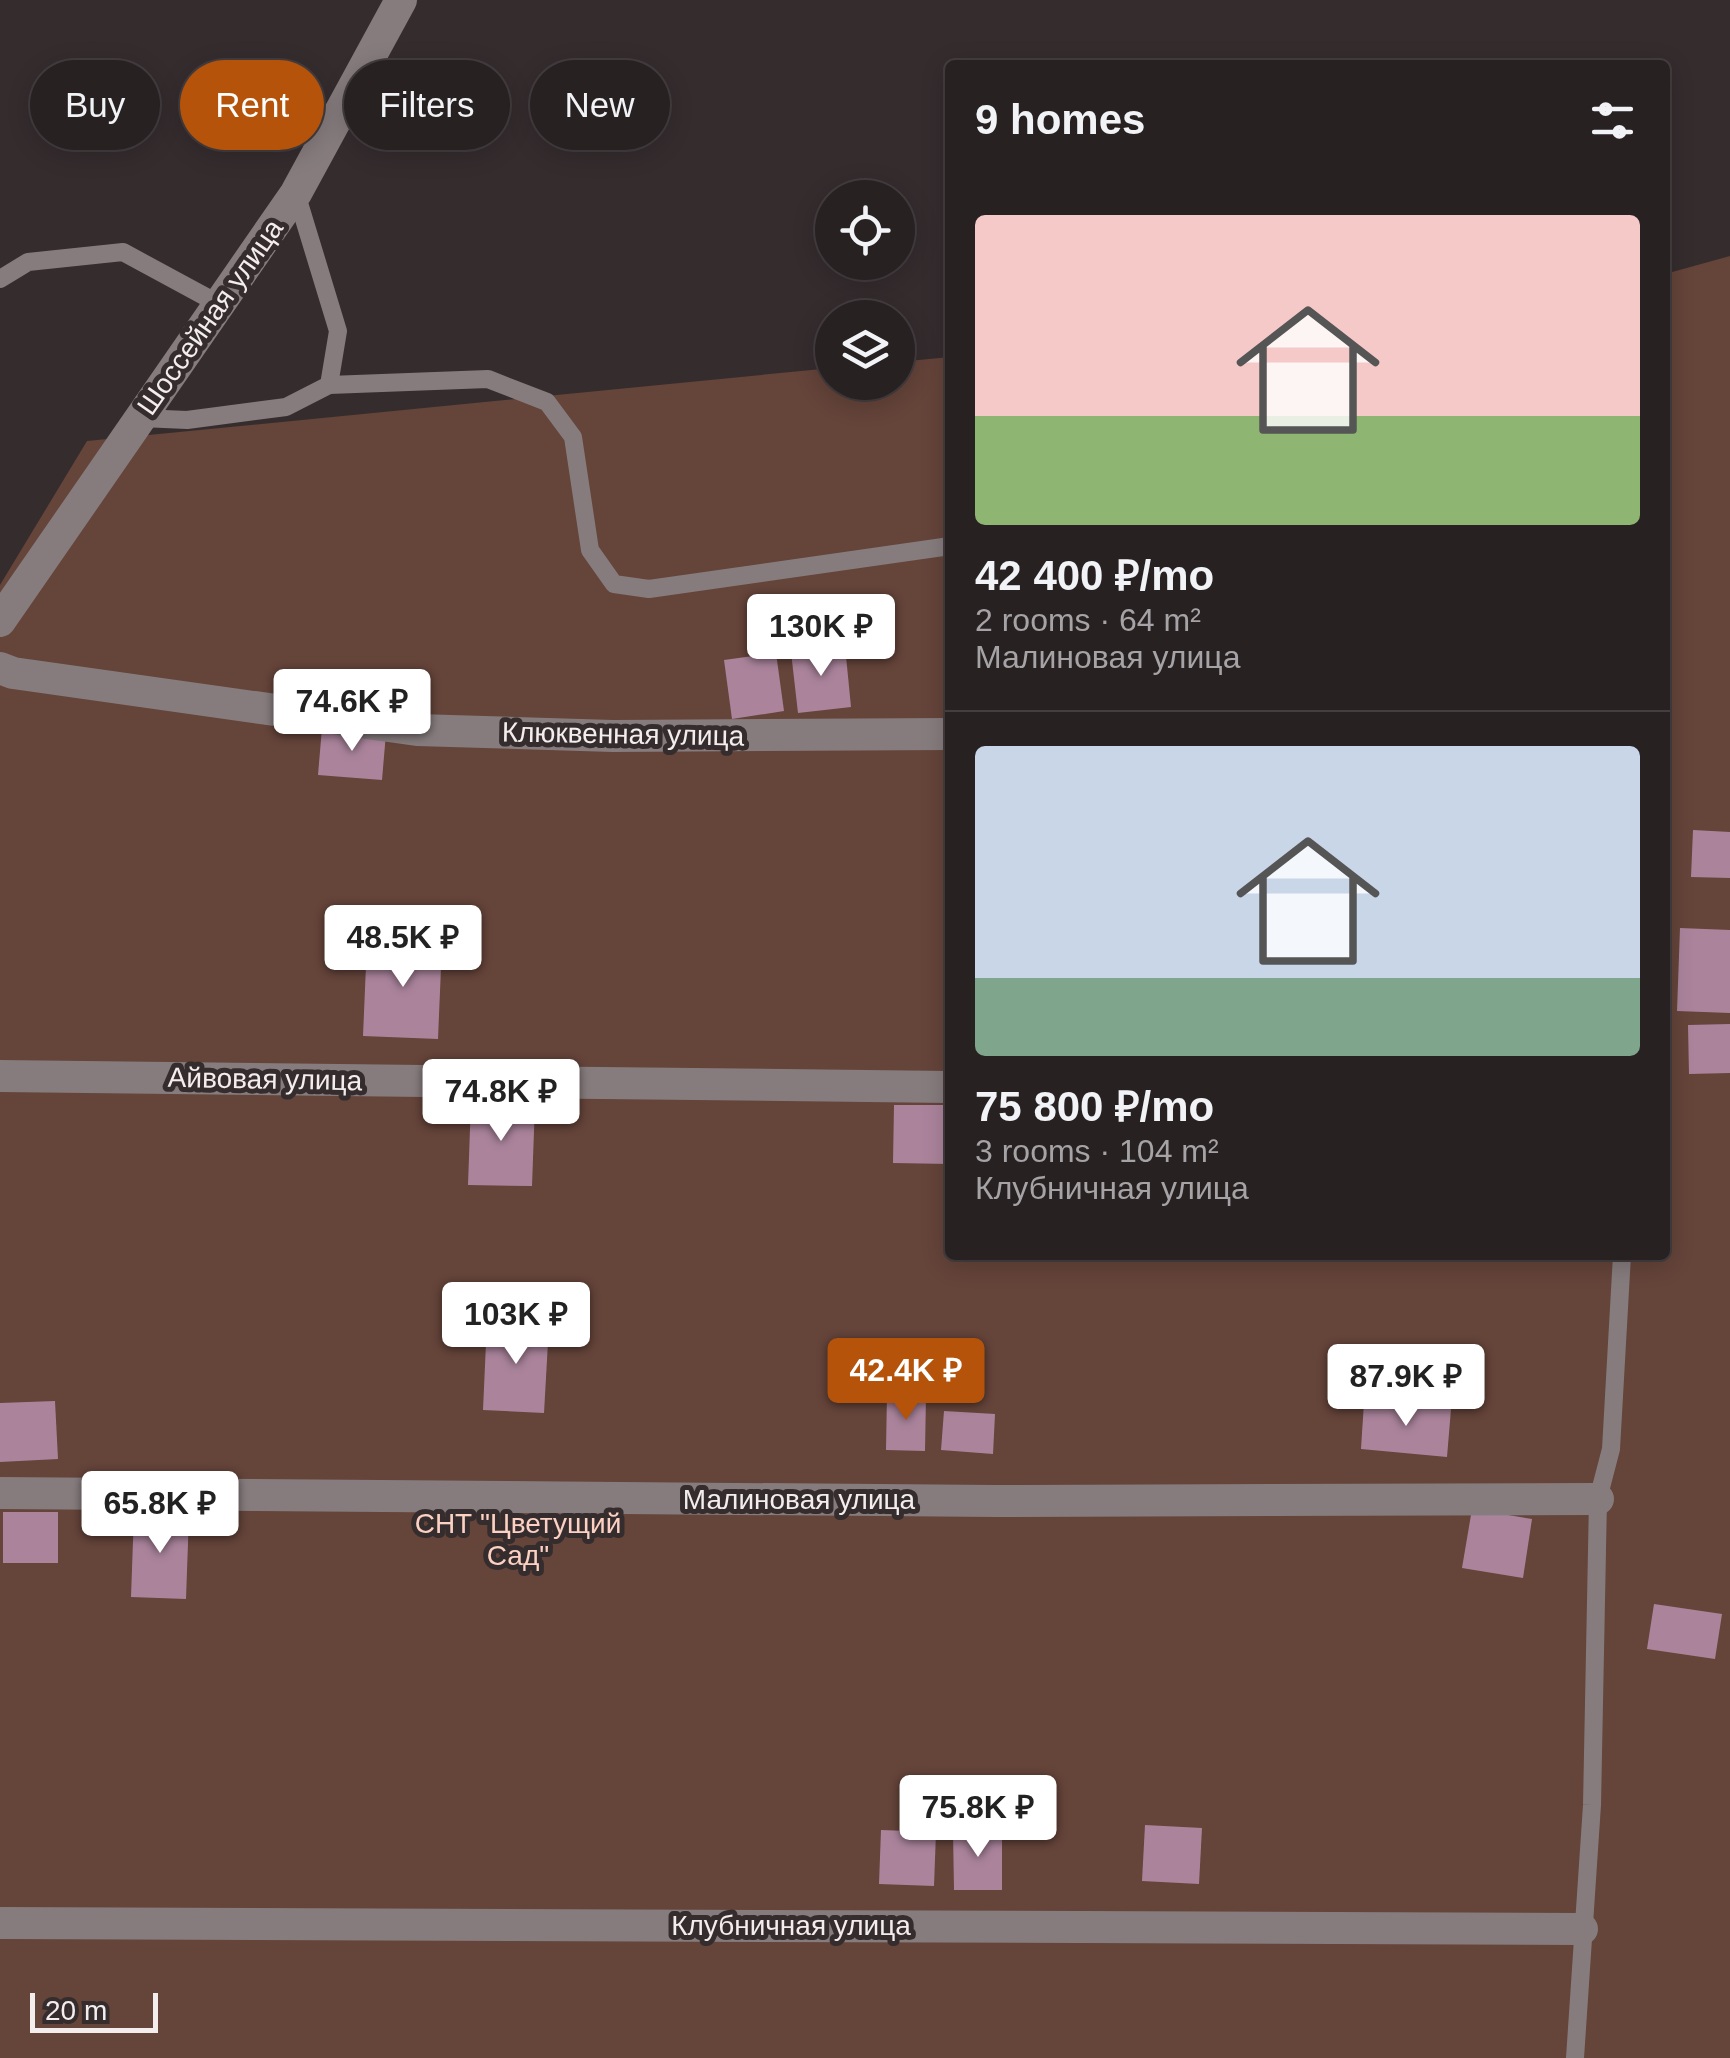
<!DOCTYPE html>
<meta charset="utf-8">
<style>
:root{--surface:#282122;--page:#30292a;--text:#f1f3f6;--muted:#a5a3a5;--line:#443e40;--accent:#b45309}
body{margin:0;font-family:Helvetica,sans-serif;background:var(--page);color:var(--text);height:100vh;display:flex;flex-direction:column;font-size:38px;white-space:nowrap}
*{box-sizing:border-box;margin:0}
p{font-size:32px;color:var(--muted)}
.icon{flex:none;width:55px;height:55px;fill:none;stroke:currentColor;stroke-width:2;stroke-linecap:round;stroke-linejoin:round}
.map{position:relative;flex:1;overflow:hidden}
.sheet{position:absolute;left:945px;top:60px;width:725px;height:1200px;display:flex;flex-direction:column;background:var(--surface);border-radius:10px;box-shadow:0 5px 25px #0003,0 0 0 2px var(--line)}
.sheet>*{flex:none}
.banner{position:absolute;left:30px;top:60px;width:765px;height:90px;display:flex;gap:20px}
.tools{position:absolute;left:815px;top:180px;display:grid;gap:20px}
.tools a{display:grid;place-items:center;width:100px;height:100px;border-radius:50%;background:var(--surface);box-shadow:0 5px 25px #0003,0 0 0 2px var(--line);font-size:50px}
.scale{position:absolute;left:30px;bottom:25px;width:128px;box-sizing:border-box;padding-left:10px;border:5px solid #f3edee;border-top:0;font-size:28px;line-height:35px;white-space:nowrap;color:#f3edee;-webkit-text-stroke:8px #352c2e;paint-order:stroke}
.price{position:absolute;translate:-50% -85px;padding:0 22px;border-radius:10px;background:#fff;color:#222;font-size:32px;line-height:65px;filter:drop-shadow(0 2px 5px #0008)}
.price::after{content:'';position:absolute;left:50%;top:60px;width:30px;height:22px;margin-left:-15px;background:inherit;clip-path:polygon(0 0,100% 0,50% 100%)}
.price.on{background:var(--accent);color:#fff}
ul{padding:0;list-style:none}
li{display:grid;align-content:center;gap:20px;height:530px;padding:0 30px}
li+li{border-top:2px solid var(--line)}
li span{display:grid;place-items:center;height:310px;border-radius:10px;color:#555}
li>.icon{margin-inline-start:auto}
span .icon{width:180px;height:180px;fill:#fffc;stroke-width:1}
li b{font-size:42px}
h2{display:flex;justify-content:space-between;align-items:center;height:120px;padding:0 30px;font-size:42px}
.chip{padding:0 35px;border-radius:45px;background:var(--surface);box-shadow:0 5px 25px #0003,0 0 0 2px var(--line);font-size:35px;line-height:90px}
.chip.on{background:var(--accent);color:#fff}
.map>svg:first-child{display:block}
</style>
<div class="map">
<svg width="1730" height="2058" viewBox="0 0 1730 2058">
<rect width="100%" height="100%" fill="#352c2e"/>
<path fill="#65443a" d="M1730,256V2058H0V585L87,441L832,368V382H898V362L950,357V1255H1665V274Z"/>
<g fill="#ab849c">
<path d="M845,646L851,707L798,713L791,652Z"/>
<path d="M776,653L784,711L732,719L724,660Z"/>
<path d="M322,728L386,733L382,780L318,775Z"/>
<path d="M1693,830L1730,832V878L1691,877Z"/>
<path d="M1680,928L1730,930V1013L1677,1011Z"/>
<path d="M367,942L442,944L438,1039L363,1036Z"/>
<path d="M1730,1024V1073L1689,1074L1688,1025Z"/>
<path d="M471,1101L535,1103L532,1186L468,1185Z"/>
<path d="M894,1105H950V1164L893,1163Z"/>
<path d="M487,1321L549,1324L544,1413L483,1410Z"/>
<path d="M887,1394L926,1395L925,1451L886,1450Z"/>
<path d="M55,1401L58,1459L0,1462V1403Z"/>
<path d="M1364,1402L1451,1409L1447,1457L1361,1449Z"/>
<path d="M944,1411L995,1414L993,1454L941,1450Z"/>
<path d="M1472,1509L1532,1519L1523,1578L1462,1568Z"/>
<rect x="3" y="1512" width="55" height="51"/>
<path d="M134,1513L189,1515L186,1599L131,1597Z"/>
<path d="M1654,1604L1722,1614L1715,1659L1647,1649Z"/>
<path d="M1145,1825L1202,1828L1199,1884L1142,1881Z"/>
<path d="M881,1830L936,1832L934,1886L879,1884Z"/>
<path d="M953,1831H1002V1890H954Z"/>
</g>
<g fill="none" stroke-linecap="round" stroke-linejoin="round">
<g stroke="#867c7e" stroke-width="18">
<path d="M0,279L28,262L123,252L219,304"/>
<path d="M329,385L488,379L547,402L573,437L590,550L614,584L649,589L950,546"/>
<path d="M141,418L187,420L286,407L329,385L338,331L296,193"/>
<path d="M1575,2058L1592,1805L1598,1499L1611,1449L1622,1255"/>
</g>
<g stroke="#867c7e" stroke-width="32">
<path d="M0,621L296,193L401,0"/>
<path d="M0,668L13,673L417,730L613,736L950,734"/>
<path d="M0,1076L950,1087"/>
<path d="M0,1493L996,1501L1598,1499"/>
<path d="M0,1923L1582,1929"/>
</g>
</g>
<g text-anchor="middle" dominant-baseline="central" stroke-width="10" stroke-linejoin="round" paint-order="stroke">
<g font-size="28" fill="#f3edee" stroke="#352c2e">
<text transform="translate(210 317) rotate(-55)">Шоссейная улица</text>
<text transform="translate(623 734) rotate(1)">Клюквенная улица</text>
<text transform="translate(265 1079) rotate(1)">Айвовая улица</text>
<text x="799" y="1499">Малиновая улица</text>
<text x="791" y="1925">Клубничная улица</text>
</g>
<g font-size="28" fill="#fcd1c3" stroke="#352c2e">
<text x="518" y="1523">СНТ "Цветущий<tspan x="518" dy="32">Сад"</tspan></text>
</g>
</g>
</svg>
<div class="tools">
<a><svg class="icon" aria-label="locate" viewBox="0 0 24 24"><circle cx="12" cy="12" r="6"/><path d="M12 2v4M12 18v4M2 12h4M18 12h4"/></svg></a>
<a><svg class="icon" aria-label="layers" viewBox="0 0 24 24"><path d="M12 4l9 5-9 5-9-5zM3 14l9 5 9-5"/></svg></a>
</div>
<div class="scale">20 m</div>
<b class="price" style="left:821px;top:679px">130K ₽</b>
<b class="price" style="left:352px;top:754px">74.6K ₽</b>
<b class="price" style="left:403px;top:990px">48.5K ₽</b>
<b class="price" style="left:501px;top:1144px">74.8K ₽</b>
<b class="price" style="left:516px;top:1367px">103K ₽</b>
<b class="price on" style="left:906px;top:1423px">42.4K ₽</b>
<b class="price" style="left:1406px;top:1429px">87.9K ₽</b>
<b class="price" style="left:160px;top:1556px">65.8K ₽</b>
<b class="price" style="left:978px;top:1860px">75.8K ₽</b>
<div class="banner">
<a class="chip">Buy</a>
<a class="chip on">Rent</a>
<a class="chip">Filters</a>
<a class="chip">New</a>
</div>
<section class="sheet">
<h2>9 homes<svg class="icon" aria-label="filters" viewBox="0 0 24 24"><path d="M4 7h16M4 17h16"/><circle cx="9" cy="7" r="2"/><circle cx="15" cy="17" r="2"/></svg></h2>
<ul>
<li><span style="background:linear-gradient(#f6c9c9 65%,#8fb573 0)"><svg class="icon" aria-label="home" viewBox="0 0 24 24"><path d="M3 11l9-7 9 7M6 9v11h12V9"/></svg></span><div><b>42 400 ₽/mo</b><p>2 rooms · 64 m²</p><p>Малиновая улица</p></div></li>
<li><span style="background:linear-gradient(#c9d6e8 75%,#7fa58c 0)"><svg class="icon" aria-label="home" viewBox="0 0 24 24"><path d="M3 11l9-7 9 7M6 9v11h12V9"/></svg></span><div><b>75 800 ₽/mo</b><p>3 rooms · 104 m²</p><p>Клубничная улица</p></div></li>
</ul>
</section>
</div>
